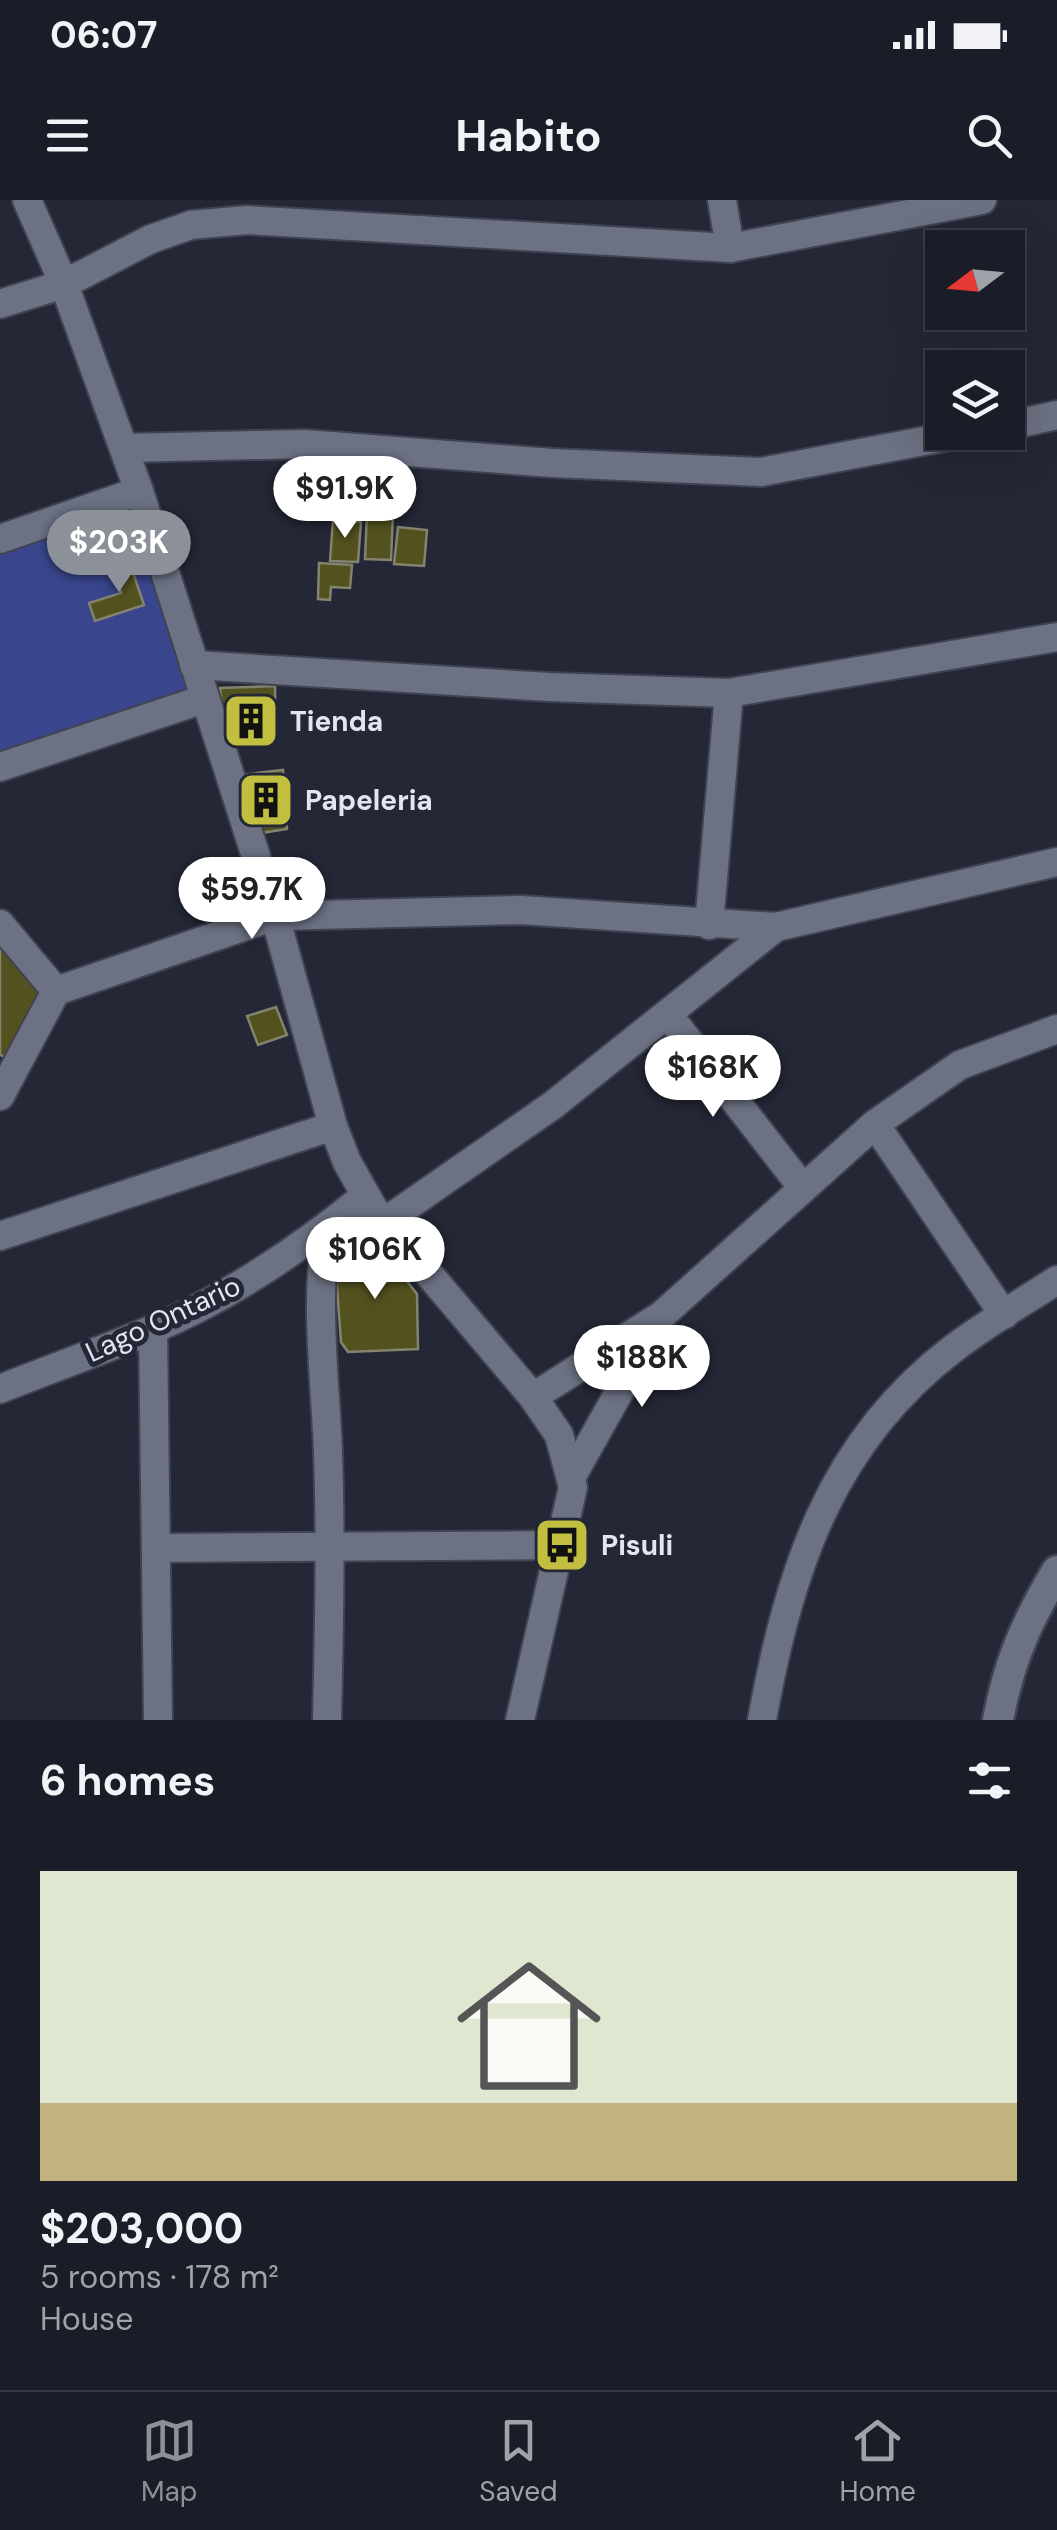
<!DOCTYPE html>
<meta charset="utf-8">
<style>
:root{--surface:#1a1d28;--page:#272a34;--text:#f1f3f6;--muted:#9fa2a8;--line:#383b45;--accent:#8c9099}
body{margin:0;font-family:"DM Sans",sans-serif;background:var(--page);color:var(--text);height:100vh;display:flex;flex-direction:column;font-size:38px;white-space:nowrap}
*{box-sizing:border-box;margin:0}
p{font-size:32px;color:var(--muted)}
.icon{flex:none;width:55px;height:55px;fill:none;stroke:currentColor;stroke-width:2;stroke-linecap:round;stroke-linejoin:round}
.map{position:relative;height:1520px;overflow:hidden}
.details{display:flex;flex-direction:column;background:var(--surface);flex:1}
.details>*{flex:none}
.needle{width:65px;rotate:254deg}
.controls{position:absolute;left:925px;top:30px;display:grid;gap:20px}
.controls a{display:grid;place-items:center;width:100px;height:100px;border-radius:0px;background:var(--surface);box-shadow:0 10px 40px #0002,0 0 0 2px var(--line);font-size:50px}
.price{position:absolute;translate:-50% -85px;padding:0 22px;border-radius:35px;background:#fff;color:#222;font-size:32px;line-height:65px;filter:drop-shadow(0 2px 5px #0008)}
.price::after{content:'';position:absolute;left:50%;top:60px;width:30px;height:22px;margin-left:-15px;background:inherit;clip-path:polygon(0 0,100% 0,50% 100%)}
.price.current{background:var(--accent);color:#fff}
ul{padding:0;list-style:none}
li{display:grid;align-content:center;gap:20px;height:530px;padding:0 40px}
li+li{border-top:2px solid var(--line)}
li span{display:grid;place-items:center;height:310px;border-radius:0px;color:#555}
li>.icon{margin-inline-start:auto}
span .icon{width:180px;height:180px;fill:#fffc;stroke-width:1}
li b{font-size:42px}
h2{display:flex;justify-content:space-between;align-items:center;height:120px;padding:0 40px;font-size:42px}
.status{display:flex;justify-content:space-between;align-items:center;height:70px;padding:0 50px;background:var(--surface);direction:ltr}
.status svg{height:28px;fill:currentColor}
header{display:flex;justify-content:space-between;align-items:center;height:130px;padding:0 40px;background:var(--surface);font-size:45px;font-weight:700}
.tabs{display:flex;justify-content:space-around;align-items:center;height:140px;border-top:2px solid var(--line);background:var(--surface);font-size:28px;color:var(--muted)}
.tabs a{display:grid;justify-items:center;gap:5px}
.tabs .current{color:var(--accent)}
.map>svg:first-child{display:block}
</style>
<div class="status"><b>06:07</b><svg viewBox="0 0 49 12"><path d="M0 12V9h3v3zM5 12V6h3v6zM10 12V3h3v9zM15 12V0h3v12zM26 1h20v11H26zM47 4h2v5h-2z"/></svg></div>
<header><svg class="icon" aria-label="menu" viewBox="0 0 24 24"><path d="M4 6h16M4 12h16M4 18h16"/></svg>Habito<svg class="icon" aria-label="search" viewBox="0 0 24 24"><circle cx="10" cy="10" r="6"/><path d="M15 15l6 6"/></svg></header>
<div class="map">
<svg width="1057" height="1520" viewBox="0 0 1057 1520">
<rect width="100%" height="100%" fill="#232736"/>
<path fill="#39468d" d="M127,307L188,491L0,553V349Z"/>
<g fill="#53521f" stroke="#83836f" stroke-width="2.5">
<path d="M367,312L393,313L391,360L365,359Z"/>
<path d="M333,320L361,322L358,362L330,361Z"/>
<path d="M398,327L427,330L424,366L394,364Z"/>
<path d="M129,361L144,405L95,421L89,403L121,393L113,366Z"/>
<path d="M319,363L352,365L350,388L331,387L330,400L318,399Z"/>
<path d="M275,486L276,537L234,544L222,506L220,488Z"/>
<path d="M283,570L287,629L255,634L240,575Z"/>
<path d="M0,735L46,789L8,858L0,855Z"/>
<path d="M276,807L287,835L258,845L247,816Z"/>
<path d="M362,1041L377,1043L417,1094L418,1149L348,1152L341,1142L335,1059Z"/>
</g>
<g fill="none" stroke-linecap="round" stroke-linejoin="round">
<g stroke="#404350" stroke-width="32">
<g id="minor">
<path d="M27,0L64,84L139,291L275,716L333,926L347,962L373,1008L533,1197L559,1235L573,1287L520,1520"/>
<path d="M722,0L730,48"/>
<path d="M0,104L64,84L151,39L191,25L247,20L730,48L982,0"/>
<path d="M1008,226L1057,215"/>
<path d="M124,248L305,244L552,263L761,272L971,232"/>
<path d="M0,339L139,291"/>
<path d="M194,465L549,487L729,493L1057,437"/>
<path d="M0,567L204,499"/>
<path d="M0,724L56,791"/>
<path d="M709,725L729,493"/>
<path d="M669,816L803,988"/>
<path d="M0,896L56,791L275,716L521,710L776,727L1057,662"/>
<path d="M875,924L1004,1115"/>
<path d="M386,1021L553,905L776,727"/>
<path d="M0,1036L333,926"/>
<path d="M153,1129L158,1520"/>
<path d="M0,1189C50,1169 101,1151 151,1130C228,1098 300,1049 365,996"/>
<path d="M533,1197L662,1115L875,924L960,865L1057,829"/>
<path d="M572,1276L659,1121"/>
<path d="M156,1348L562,1345"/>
<path d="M327,1520C329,1431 331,1342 328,1252C326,1189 312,1082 330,1024"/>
<path d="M762,1520C789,1372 829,1243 954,1148C987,1123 1023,1102 1057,1080"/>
</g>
</g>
<g stroke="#404350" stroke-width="35">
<path id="tertiary" d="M998,1520C1009,1461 1026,1423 1057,1371"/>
</g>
<use href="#minor" stroke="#6c7183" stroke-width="28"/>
<use href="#tertiary" stroke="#6c7183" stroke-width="30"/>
</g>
<defs>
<g id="building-square" transform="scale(2.875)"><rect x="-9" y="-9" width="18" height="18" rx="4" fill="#c1be40" stroke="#232736"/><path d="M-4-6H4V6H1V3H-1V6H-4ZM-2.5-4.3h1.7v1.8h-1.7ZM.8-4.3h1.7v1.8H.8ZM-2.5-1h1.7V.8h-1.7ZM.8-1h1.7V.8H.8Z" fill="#111"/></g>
<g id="bus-square" transform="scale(2.875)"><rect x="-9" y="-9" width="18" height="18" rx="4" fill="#c1be40" stroke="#232736"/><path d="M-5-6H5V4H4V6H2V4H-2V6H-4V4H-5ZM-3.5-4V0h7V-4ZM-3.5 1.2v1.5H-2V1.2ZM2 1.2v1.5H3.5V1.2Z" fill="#111"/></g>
</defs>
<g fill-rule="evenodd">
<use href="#building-square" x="251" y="521"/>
<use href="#building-square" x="266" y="600"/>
<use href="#bus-square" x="562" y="1345"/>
</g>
<g text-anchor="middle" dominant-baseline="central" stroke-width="10" stroke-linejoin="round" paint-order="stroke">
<g font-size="28" font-weight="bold" fill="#e3e6f0" stroke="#232736" text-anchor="start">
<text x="290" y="521">Tienda</text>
<text x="305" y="600">Papeleria</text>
<text x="601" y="1345">Pisuli</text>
</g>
<g font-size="28" fill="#e3e6f0" stroke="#232736">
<text transform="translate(163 1119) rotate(-25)">Lago Ontario</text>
</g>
</g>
</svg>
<div class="controls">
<a><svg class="needle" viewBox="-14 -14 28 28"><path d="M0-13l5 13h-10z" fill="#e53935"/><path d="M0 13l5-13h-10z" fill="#9fa2a8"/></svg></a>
<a><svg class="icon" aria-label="layers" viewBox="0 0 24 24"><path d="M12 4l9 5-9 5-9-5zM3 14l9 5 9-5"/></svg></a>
</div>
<b class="price" style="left:345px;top:341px">$91.9K</b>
<b class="price current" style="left:119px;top:395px">$203K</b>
<b class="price" style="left:252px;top:742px">$59.7K</b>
<b class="price" style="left:713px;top:920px">$168K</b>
<b class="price" style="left:375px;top:1102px">$106K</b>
<b class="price" style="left:642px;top:1210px">$188K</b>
</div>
<section class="details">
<h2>6 homes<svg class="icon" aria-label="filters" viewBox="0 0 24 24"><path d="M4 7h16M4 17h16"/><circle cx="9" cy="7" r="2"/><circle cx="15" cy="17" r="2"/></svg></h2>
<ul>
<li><span style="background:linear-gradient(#dfe7d0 75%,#c2b280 0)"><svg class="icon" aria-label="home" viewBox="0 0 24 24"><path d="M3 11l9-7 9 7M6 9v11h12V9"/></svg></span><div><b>$203,000</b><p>5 rooms · 178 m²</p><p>House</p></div></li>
</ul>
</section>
<nav class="tabs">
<a class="current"><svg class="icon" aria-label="map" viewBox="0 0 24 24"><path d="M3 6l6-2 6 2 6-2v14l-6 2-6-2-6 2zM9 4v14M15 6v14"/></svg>Map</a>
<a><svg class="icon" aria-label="saved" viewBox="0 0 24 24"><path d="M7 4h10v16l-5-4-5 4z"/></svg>Saved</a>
<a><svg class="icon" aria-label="home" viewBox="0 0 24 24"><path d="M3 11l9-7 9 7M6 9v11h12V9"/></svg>Home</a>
</nav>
